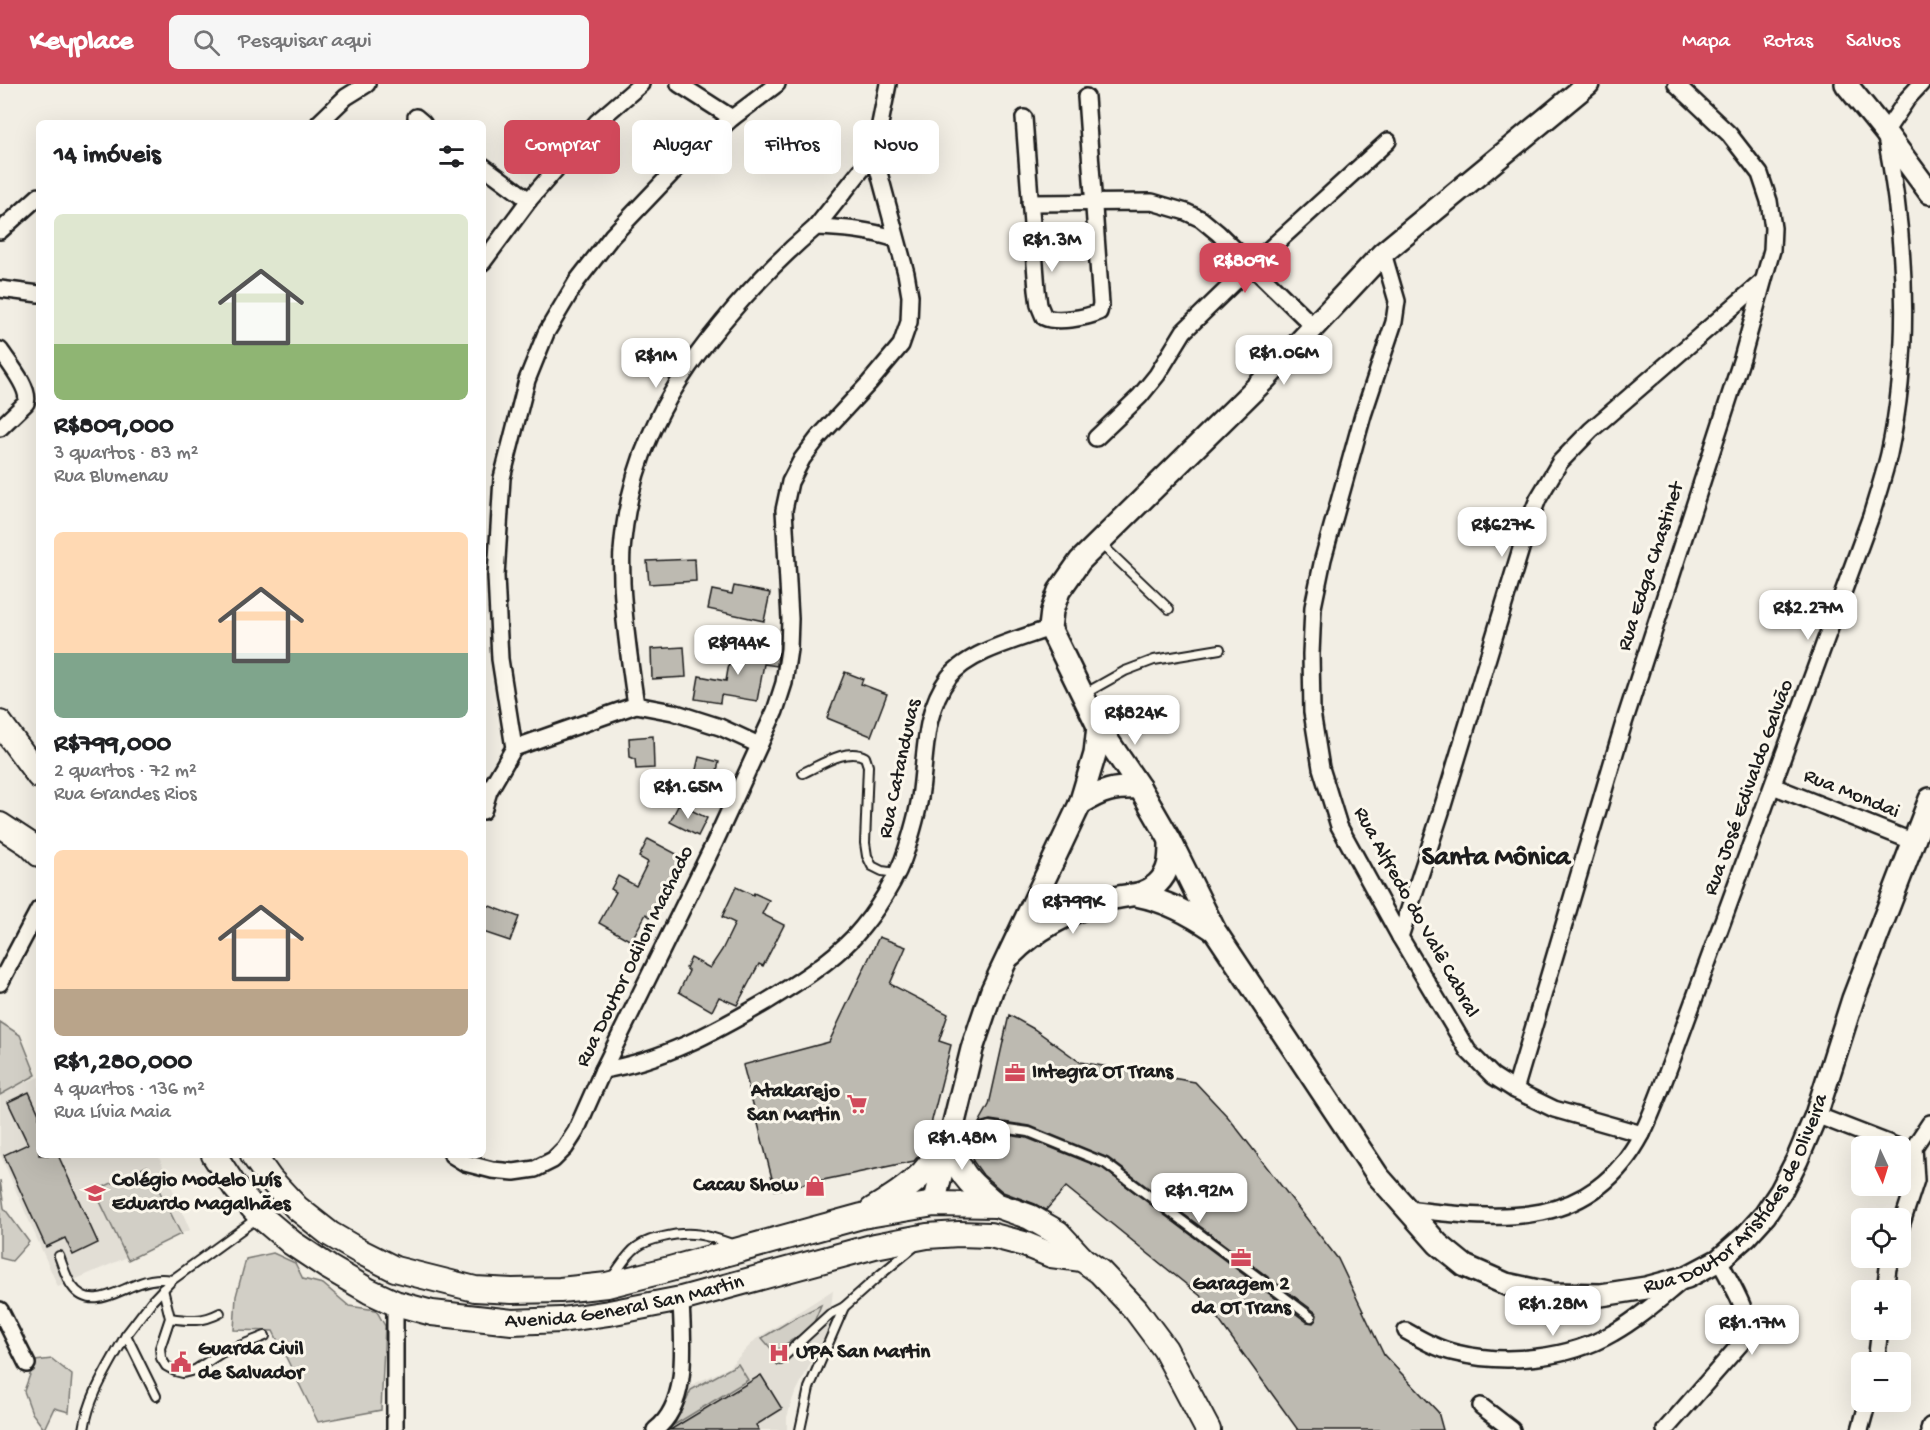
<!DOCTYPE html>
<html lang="pt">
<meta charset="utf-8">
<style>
:root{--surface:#fff;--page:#f6f6f6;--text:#202124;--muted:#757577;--accent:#d1495b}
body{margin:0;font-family:"Gochi Hand",sans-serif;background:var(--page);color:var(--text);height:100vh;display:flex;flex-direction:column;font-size:22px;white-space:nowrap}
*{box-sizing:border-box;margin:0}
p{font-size:20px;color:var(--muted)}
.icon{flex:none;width:33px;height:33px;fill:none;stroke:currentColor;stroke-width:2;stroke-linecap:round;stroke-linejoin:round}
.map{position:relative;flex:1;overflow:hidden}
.drawer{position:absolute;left:36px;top:36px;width:450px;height:1038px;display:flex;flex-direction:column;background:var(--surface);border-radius:9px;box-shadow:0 6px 24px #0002}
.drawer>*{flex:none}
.guide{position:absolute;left:504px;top:36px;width:570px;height:54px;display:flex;gap:12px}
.needle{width:39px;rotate:176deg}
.buttons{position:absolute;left:1851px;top:1052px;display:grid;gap:12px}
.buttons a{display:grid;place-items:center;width:60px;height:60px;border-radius:9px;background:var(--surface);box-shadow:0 6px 24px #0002;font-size:30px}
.price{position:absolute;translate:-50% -51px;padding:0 14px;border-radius:12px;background:#fff;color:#222;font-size:20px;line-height:39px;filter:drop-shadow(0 2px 3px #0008)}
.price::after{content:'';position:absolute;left:50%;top:36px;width:18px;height:14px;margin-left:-9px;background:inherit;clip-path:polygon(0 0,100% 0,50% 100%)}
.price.selected{background:var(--accent);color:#fff}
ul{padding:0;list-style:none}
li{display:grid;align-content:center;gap:12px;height:318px;padding:0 18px}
li span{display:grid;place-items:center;height:186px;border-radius:9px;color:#555}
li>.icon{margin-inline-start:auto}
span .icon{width:108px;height:108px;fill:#fffc;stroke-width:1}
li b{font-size:26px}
h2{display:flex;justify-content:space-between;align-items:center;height:72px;padding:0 18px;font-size:26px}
.chip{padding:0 21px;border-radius:9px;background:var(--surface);box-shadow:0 6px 24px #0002;font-size:21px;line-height:54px}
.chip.selected{background:var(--accent);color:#fff}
header{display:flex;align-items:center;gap:36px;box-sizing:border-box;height:84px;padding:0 30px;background:var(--accent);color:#fff}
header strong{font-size:28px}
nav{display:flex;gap:33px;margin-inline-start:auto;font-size:21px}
.search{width:420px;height:54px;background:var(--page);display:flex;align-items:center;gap:15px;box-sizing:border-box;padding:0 21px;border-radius:9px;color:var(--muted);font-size:22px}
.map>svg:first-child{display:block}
</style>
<header>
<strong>Keyplace</strong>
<div class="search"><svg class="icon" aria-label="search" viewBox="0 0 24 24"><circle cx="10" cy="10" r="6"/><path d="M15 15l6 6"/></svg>Pesquisar aqui</div>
<nav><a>Mapa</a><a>Rotas</a><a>Salvos</a></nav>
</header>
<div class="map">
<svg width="1930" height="1346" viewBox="0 0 1930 1346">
<rect width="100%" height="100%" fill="#f2eee4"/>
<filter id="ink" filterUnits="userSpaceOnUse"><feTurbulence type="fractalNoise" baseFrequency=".0167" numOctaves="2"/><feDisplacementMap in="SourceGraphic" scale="12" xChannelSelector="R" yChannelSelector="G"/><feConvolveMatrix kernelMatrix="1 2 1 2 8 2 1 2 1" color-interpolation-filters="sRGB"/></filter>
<g filter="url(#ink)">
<g fill="#e2ded5">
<path d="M39,993V1071H158L190,1146L58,1203L0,1070V1009Z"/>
<path d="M833,1206L829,1243L793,1314L787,1333V1346H672L670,1341L687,1303L728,1284L756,1255Z"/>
</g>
<g fill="#d2cfc6" stroke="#777671" stroke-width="1.5">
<path d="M0,938L20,951L36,991L0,1011Z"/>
<path d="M147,1082L181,1150L128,1176L95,1107Z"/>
<path d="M0,1096L4,1124L29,1158L12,1177L0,1174Z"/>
<path d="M273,1169L295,1179L303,1195L323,1200L349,1222L376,1226L385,1242L381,1326L318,1338L273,1247L234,1246L236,1212L246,1175Z"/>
<path d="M821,1221L812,1243L774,1268L762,1254L795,1234Z"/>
<path d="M52,1275L72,1291L69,1328L54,1324L44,1345L32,1329L24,1307L35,1277Z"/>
<path d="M738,1280L748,1296L674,1341L691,1306Z"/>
</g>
<g fill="#bdbab1" stroke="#1c1c1c" stroke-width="1.5">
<path d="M695,475L696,497L649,500L647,477Z"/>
<path d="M734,502L770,509L764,537L708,525L712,506L732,510Z"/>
<path d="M732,562L778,569L777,582L764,580L757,617L721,611L720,619L695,615L699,592L726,597Z"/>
<path d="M684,563L686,593L652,595L651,565Z"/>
<path d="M845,588L863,595L861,600L887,610L871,652L827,634Z"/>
<path d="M653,652L654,684L636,685L635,675L630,673L629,654Z"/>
<path d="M699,673L719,678L715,695L695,690Z"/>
<path d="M679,720L707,734L698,752L670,738Z"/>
<path d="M648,755L684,774L671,797L674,799L666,814L662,812L650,833L646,830L631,857L599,839L616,808L611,805L618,792L636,802L648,778L639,773Z"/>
<path d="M736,803L753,811L754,809L769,816L762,830L784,841L763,882L759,880L737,921L719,913L712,927L679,908L689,887L686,884L691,874L710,884L722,866L735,839L722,833Z"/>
<path d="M487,821L519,833L510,857L483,848V832Z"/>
<path d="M879,853L906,863L890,900L948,930L939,957L951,961L925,1064L914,1077L775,1106L743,981L829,958Z"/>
<path d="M1009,931L1034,945L1080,978L1195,998L1228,1033L1338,1175L1384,1271L1438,1328L1443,1346H1298L1203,1214L1066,1103L1046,1126L1035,1120L1003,1108L983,1091L973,1077L975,1053L990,1048L1027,1054L1102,1084L1307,1238L1313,1239L1316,1236L1317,1231L1315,1228L1108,1074L1030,1042L990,1036L979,1039L989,1021Z"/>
<path d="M29,1008L39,1030V1071H58L98,1159L73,1171L65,1154L46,1163L4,1071L28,1060L8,1018Z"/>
<path d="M761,1291L782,1325L756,1341L759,1346H670Z"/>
</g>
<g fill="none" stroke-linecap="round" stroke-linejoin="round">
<g stroke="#1c1c1c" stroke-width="12">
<g id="lane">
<path d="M1100,459L1169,525"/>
<path d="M1084,610L1125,587L1154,576L1220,565"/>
<path d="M803,689C821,681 846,663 865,673L868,682L865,759L867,772L872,782L882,787L896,789"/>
<path d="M976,1047L989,1042L1029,1048L1105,1079L1311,1233"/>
<path d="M59,1172C63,1182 66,1194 72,1202C90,1228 118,1206 140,1199C151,1195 161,1194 172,1196"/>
<path d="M613,1192C620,1183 627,1170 637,1163C645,1157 654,1155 663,1153C691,1146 706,1151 732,1160"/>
<path d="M163,1205L170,1234L160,1264L161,1274L166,1282L175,1287L183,1289L195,1286L221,1269L265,1252"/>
<path d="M170,1234C189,1237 203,1238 220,1229"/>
<path d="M780,1276L830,1230L844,1223L880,1191L914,1163"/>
<path d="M156,1312L126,1251L152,1217L172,1196L256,1135"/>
<path d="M84,1346C89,1311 109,1282 126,1251"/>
<path d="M800,1346L809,1304L844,1223"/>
</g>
</g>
<g stroke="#1c1c1c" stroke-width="20">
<g id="street">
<path d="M679,0L732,34"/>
<path d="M416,33L423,39"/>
<path d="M1024,34L1037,206L1039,221L1044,233C1056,239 1086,234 1099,228L1101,220L1086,13"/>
<path d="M319,39L346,13L367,0"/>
<path d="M483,82L529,116"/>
<path d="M1030,119L1152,118L1186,128L1201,135L1218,149L1313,242"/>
<path d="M816,143L874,70"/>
<path d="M0,147L39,112"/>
<path d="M1383,169L1397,217L1394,238L1363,331L1323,475L1313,523L1311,570L1312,628L1321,684L1339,742L1400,853L1468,967L1493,992L1515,1006L1554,1025L1642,1050"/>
<path d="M483,178L529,116L597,38L641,0"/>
<path d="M0,205L39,210"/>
<path d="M0,266C8,278 31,305 26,319L0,344"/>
<path d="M1096,354L1140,312L1157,291L1184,247L1252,181L1388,57"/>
<path d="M636,621C630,581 624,540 622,499C622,488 621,477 622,467C625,428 634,388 650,352C680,279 756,194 816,143C844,144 869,146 896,155"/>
<path d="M514,664L636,621L673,628L720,643L759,661"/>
<path d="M1773,702L1914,758"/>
<path d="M483,727L489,707L514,664L500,575L496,492L502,394L527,296L546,249L577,197L612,152L671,90L732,34L777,0"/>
<path d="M1400,853L1441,728L1530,435L1538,415L1560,378L1591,346L1763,197"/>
<path d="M0,899L39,825"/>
<path d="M603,986C662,977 716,947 766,918C797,899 829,879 854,853C875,830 898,794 907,764C913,745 919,725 921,706C926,667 924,627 949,593C970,567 1020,555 1050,544"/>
<path d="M1515,1006L1623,642L1742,274L1772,166L1773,144L1769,117L1760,90L1729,50L1676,0"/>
<path d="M1816,1031L1896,1062"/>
<path d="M1914,1063L1930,1039"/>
<path d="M452,1071L465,1079L492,1086L514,1088L535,1085L553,1076L565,1064L576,1047L603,986L715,758L775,627L784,599L789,565L790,535L784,426L790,398L802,375L818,354L869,299L901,261L909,238L910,212L906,189L874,70L888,0"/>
<path d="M1407,1125C1500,1136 1590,1148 1642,1050C1654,1026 1663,999 1673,973L1871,432C1877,412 1884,391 1889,370C1912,263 1906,154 1885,48L1908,14L1921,0"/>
<path d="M1900,1145L1916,1096L1914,1063"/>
<path d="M1885,1206L1888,1184L1892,1173"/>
<path d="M0,1226L27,1280"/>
<path d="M1406,1247C1422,1256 1438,1265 1456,1269C1505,1281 1569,1275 1613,1249C1638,1235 1660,1215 1682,1197"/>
<path d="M1876,1278L1880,1245"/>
<path d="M1481,1322L1512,1346"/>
<path d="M395,1346V1219"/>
<path d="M655,1346C691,1319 682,1255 681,1215"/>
<path d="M1665,1346L1743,1257C1744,1255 1747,1252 1747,1249C1752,1231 1727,1193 1719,1176"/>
<path d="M1860,1346L1868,1317"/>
<path d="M1929,1346L1930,1342"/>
</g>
</g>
<g stroke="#1c1c1c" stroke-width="26">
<g id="secondary">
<path id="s1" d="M1588,0L1383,169L1264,296L1080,477L1059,507L1052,527L1050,544L1098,642L1140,704L1170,756L1215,847L1378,1092L1438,1160L1465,1182L1506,1200L1552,1210L1601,1211L1646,1204L1687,1193L1719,1176L1746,1152L1765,1131L1781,1107L1797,1076L1816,1031L1853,915L1930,715"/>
<path d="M1846,0L1885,48L1930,109"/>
<path d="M1080,720C1102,706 1114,703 1140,704"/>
<path d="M1136,811C1166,817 1189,829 1214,846"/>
<path d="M1011,871C1037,844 1074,826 1110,815C1127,810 1143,813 1157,800C1170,788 1170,774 1170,758"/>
<path d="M934,1120L972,965L992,906L1080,720L1095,670L1098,642"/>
</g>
</g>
<g stroke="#1c1c1c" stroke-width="28">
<g id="primary">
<path d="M0,639L39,692"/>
<path d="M0,741L29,760L39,770"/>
<path d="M953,1045C954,1054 953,1065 956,1074C962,1095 981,1108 996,1121"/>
<path id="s2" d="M214,1071L235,1103L260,1132L292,1159L328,1183L369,1207L395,1219L432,1229L512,1238L561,1236L609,1229L681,1215L875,1162L927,1152L959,1150L990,1151L1024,1160L1051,1171L1082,1175"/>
<path d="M253,1071L270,1095L297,1124L330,1150L361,1168L395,1185L475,1205L512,1207L560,1206L607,1201L670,1185L862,1132L934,1120L996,1121L1030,1133L1058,1149L1082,1175L1100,1188L1136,1226L1165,1265L1208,1346"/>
<path d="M872,1126C890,1115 908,1104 923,1089C935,1076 944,1060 953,1045"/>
</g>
</g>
<use href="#lane" stroke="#fbf7ec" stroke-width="8"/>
<use href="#street" stroke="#fbf7ec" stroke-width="15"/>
<use href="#secondary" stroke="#fbf7ec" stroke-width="21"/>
<use href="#primary" stroke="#fbf7ec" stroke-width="24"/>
</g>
</g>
<defs>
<g id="office-bare" transform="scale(1.62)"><path d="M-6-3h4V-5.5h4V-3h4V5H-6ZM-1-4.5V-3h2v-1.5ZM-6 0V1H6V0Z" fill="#d1495b" stroke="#fbf7ec" stroke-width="2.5" paint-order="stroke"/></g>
<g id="supermarket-bare" transform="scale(1.62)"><path d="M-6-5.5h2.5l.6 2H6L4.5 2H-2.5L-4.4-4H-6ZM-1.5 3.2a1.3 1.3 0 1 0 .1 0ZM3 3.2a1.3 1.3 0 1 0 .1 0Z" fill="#d1495b" stroke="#fbf7ec" stroke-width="2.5" paint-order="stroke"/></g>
<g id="shop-bare" transform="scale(1.62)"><path d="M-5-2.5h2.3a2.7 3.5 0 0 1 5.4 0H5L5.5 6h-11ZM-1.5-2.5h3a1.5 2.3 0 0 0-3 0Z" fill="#d1495b" stroke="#fbf7ec" stroke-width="2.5" paint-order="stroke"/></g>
<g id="school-bare" transform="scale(1.62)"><path d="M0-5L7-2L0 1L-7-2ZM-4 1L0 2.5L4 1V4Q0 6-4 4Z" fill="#d1495b" stroke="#fbf7ec" stroke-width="2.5" paint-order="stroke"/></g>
<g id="hospital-bare" transform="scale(1.62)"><path d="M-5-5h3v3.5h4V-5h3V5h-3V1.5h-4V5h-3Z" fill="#d1495b" stroke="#fbf7ec" stroke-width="2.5" paint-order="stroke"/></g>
<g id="civic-bare" transform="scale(1.62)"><path d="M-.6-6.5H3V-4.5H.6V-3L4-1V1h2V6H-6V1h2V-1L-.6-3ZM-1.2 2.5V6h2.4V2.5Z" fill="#d1495b" stroke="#fbf7ec" stroke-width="2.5" paint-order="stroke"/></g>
</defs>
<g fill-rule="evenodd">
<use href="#office-bare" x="1015" y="989"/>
<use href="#supermarket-bare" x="857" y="1020"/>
<use href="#shop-bare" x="815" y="1102"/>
<use href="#school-bare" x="95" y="1109"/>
<use href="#office-bare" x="1241" y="1174"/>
<use href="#hospital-bare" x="779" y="1269"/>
<use href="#civic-bare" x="181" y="1278"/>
</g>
<g text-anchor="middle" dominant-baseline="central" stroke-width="6" stroke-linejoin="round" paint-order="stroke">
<g font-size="21" fill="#1c1c1c" stroke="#fbf7ec">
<text transform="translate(1652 483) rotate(-72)">Rua Edga Chastinet</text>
<text transform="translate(901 685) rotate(-78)">Rua Catanduvas</text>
<text transform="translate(1750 704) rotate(-70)">Rua José Edivaldo Galvão</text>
<text transform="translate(1851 711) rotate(22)">Rua Mondai</text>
<text transform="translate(1415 829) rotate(61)">Rua Alfredo do Valê Cabral</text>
<text transform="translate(636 873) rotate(-64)">Rua Doutor Odilon Machado</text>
<text stroke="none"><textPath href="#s1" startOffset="1862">Rua Doutor Aristídes de Oliveira</textPath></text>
<text stroke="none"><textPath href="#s2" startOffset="471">Avenida General San Martin</textPath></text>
</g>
<g font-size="21" font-weight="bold" fill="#1c1c1c" stroke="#fbf7ec" text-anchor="start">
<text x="1032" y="989">Integra OT Trans</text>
<text x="840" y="1008" text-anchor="end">Atakarejo<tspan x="840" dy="24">San Martin</tspan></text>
<text x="112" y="1097">Colégio Modelo Luís<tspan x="112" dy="24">Eduardo Magalhães</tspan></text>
<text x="798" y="1102" text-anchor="end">Cacau Show</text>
<text x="1241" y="1201" text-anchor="middle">Garagem 2<tspan x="1241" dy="24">da OT Trans</tspan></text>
<text x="198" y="1266">Guarda Civil<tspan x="198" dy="24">de Salvador</tspan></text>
<text x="796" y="1269">UPA San Martin</text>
</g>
<g font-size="27" font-weight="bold" fill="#1c1c1c" stroke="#fbf7ec">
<text x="1496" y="775">Santa Mônica</text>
</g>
</g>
</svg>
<div class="buttons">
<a><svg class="needle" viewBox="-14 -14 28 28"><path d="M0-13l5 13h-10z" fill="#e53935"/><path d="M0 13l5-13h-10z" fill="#757577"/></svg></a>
<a><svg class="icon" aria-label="locate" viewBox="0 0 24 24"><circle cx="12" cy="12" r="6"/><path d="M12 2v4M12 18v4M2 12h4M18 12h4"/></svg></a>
<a>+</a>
<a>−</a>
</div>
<b class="price" style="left:1052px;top:189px">R$1.3M</b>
<b class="price selected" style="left:1245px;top:210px">R$809K</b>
<b class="price" style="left:1284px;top:302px">R$1.06M</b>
<b class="price" style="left:656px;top:305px">R$1M</b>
<b class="price" style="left:1502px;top:474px">R$627K</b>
<b class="price" style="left:1808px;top:557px">R$2.27M</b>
<b class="price" style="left:738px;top:592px">R$944K</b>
<b class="price" style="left:1135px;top:662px">R$824K</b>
<b class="price" style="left:688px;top:736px">R$1.65M</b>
<b class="price" style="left:1073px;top:851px">R$799K</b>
<b class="price" style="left:962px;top:1087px">R$1.48M</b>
<b class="price" style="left:1199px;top:1140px">R$1.92M</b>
<b class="price" style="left:1553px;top:1253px">R$1.28M</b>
<b class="price" style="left:1752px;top:1272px">R$1.17M</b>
<div class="guide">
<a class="chip selected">Comprar</a>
<a class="chip">Alugar</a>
<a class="chip">Filtros</a>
<a class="chip">Novo</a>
</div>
<section class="drawer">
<h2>14 imóveis<svg class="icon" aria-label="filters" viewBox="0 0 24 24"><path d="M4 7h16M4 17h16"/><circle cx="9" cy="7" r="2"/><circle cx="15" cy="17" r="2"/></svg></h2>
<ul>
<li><span style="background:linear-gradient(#dfe7d0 70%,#8fb573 0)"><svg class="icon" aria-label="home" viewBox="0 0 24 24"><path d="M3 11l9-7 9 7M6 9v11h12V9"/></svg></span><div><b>R$809,000</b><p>3 quartos · 83 m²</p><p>Rua Blumenau</p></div></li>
<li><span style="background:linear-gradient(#ffd9b3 65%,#7fa58c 0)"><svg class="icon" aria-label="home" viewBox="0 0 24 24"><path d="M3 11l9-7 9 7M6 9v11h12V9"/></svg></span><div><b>R$799,000</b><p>2 quartos · 72 m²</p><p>Rua Grandes Rios</p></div></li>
<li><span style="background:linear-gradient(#ffd9b3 75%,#b9a48a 0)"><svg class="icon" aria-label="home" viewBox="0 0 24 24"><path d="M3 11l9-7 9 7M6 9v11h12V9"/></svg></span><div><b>R$1,280,000</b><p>4 quartos · 136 m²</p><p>Rua Lívia Maia</p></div></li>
</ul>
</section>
</div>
